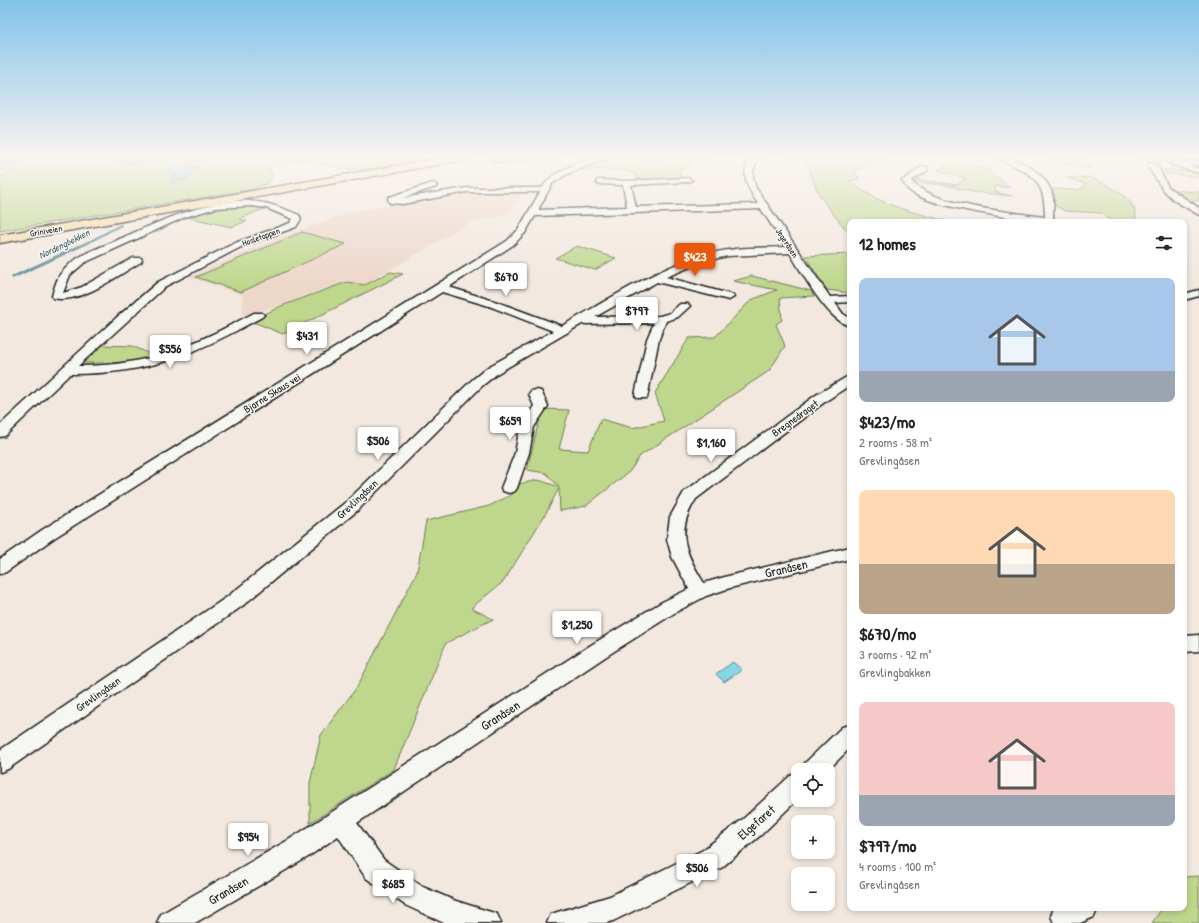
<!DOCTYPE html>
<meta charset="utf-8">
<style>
:root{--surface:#fff;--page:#f2f2f2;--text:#222;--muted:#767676;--accent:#ea580c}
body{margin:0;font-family:"Patrick Hand",sans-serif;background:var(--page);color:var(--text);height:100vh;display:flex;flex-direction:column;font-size:15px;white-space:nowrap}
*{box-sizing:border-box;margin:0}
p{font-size:13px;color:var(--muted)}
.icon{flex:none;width:22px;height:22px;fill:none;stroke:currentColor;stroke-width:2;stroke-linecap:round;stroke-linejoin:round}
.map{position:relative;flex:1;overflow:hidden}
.details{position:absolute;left:847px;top:219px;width:340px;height:692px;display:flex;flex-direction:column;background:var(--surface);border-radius:8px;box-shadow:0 2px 6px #0003}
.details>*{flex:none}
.buttons{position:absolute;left:791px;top:763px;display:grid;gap:8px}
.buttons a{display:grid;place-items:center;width:44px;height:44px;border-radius:8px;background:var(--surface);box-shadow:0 2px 6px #0003;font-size:20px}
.price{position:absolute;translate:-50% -34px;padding:0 9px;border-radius:4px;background:#fff;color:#222;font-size:13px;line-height:26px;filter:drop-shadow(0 1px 2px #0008)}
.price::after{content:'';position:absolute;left:50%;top:24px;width:12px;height:9px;margin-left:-6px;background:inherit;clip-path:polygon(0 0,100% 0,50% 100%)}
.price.selected{background:var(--accent);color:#fff}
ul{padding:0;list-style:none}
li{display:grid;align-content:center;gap:8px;height:212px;padding:0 12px}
li span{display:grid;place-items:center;height:124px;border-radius:8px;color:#555}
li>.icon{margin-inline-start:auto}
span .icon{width:72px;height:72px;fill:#fffc;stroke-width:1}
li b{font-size:17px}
h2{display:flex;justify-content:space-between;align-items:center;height:48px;padding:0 12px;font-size:17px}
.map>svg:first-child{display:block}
</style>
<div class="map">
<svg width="1199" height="923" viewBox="0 0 1199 923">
<rect width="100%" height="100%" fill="#f2e8df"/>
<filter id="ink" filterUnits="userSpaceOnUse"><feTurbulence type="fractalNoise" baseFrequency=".025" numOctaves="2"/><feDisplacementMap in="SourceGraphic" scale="8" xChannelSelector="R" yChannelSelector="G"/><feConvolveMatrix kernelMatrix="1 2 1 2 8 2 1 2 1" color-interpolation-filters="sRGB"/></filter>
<g filter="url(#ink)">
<path fill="#edd7c9" d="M488,191L522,194L508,215L469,223L364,285L347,281L243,318V295L188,277L278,238L353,211Z"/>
<g fill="#bed78d" stroke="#6d7a54">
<path d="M0,156H447L360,170L345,169L309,160L287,162L270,167L272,176L268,183L253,189L0,231V177L22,165L0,171Z"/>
<path d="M617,156H637L650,160H661L674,156L710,157L693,159L692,165L679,170L682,179L641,180C627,165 604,170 585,170L580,168Z"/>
<path d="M787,156H890L869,163L855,172L859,179L850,181C879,206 914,212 950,222H850V235C834,214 812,192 809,165L801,159Z"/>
<path d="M1053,156H1092L1080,159L1091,168C1076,168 1065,163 1053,156Z"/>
<path d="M1140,156H1199V163L1151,162Z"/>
<path d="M953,161L987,169L1011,188L996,186L995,192L1012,196L972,192L946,185L913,182L916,179L957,185L966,178L938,170Z"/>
<path d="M1158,169L1197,172H1199V177L1161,173Z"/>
<path d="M1089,177C1105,183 1142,200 1135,222H1112L1101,213L1065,211L1054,205L1055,196L1052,189L1076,190L1085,187V184L1067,178Z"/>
<path d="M1172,190L1199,192V200L1187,203Z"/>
<path d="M239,205H254L266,208L239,219L247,221L232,227L182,216Z"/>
<path d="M302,232L346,244L241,292L196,277Z"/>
<path d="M577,246L616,258L595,270L555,258Z"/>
<path d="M850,254V256H849L850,293L827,290L805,256Z"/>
<path d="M390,272L403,274L283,334L251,321L281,306L347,282L365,285Z"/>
<path d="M752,276L811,291L814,296L780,298L782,320L776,324L785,346L769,371L640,456L630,471L586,506L560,511L559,488L546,513L504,581L471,608L493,619L446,643L394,769L310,823V783L321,735L357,687L417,572L426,521L489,506L513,494L518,484L539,480L559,487L546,473L527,470L542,409L569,410L559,449L588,451L601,419L632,428L664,421L655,393L689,338L715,337L751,300L777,290L733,281Z"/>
<path d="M103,345L132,346L157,357L135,363H81Z"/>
<path d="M1199,876V923H1152L1162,908H1184V877Z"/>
</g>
<g fill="#88d5e7" stroke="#5d8b96">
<path d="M175,167H199L186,179L173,182L172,178L176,175L168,171Z"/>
<path d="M733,662L742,670L724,682L716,674Z"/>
</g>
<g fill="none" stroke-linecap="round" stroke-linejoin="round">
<g stroke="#5d8b96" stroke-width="2">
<path d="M95,156L129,163L193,156"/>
<path d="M133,161L144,157"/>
<path d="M0,165L41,156"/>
<path d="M189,167L188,164L204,159L202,156"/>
<path d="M87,243L121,225"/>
</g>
<path stroke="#5d8b96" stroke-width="3" d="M13,277L89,242"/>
<g stroke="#1c1c1c" stroke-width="3">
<g id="minor">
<path d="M5,156H17L0,162V158Z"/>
<path d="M522,156H559L555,158L496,162L492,160L496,158Z"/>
<path d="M601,156H612L567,174L552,184L538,210L627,207L623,185L597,184V180H600L627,181L688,178L692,180L688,182L631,185L636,207L758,204C748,188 738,172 753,156H761C752,167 751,175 756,188L830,297L850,296V302L835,303L843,314L850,318V326C828,321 802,273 790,253L728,256L705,261L666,277L733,295L734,297L729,300L657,282L595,317L660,316L670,313L680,304H688L690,306L678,317L666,321L659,339L647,398H637L635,395L647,339L654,323L582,324L498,373L482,386L358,510L241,607L8,769L0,772V750L227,597L346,502L472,380L488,367L553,331L489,306L442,292L54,538L6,572L0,574V559L42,530L507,241L518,230L540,192H467L403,204L390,203L388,199L389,197L433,183L437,185L436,187L402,198L467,188H542C554,168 581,163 601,156ZM761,209L786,247C767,248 747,247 728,250C670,258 612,298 562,326L497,302L449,287L513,245L525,233L535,216Z"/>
<path d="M994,156C1016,156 1045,171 1052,194C1054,201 1053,211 1053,219L1058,222C1029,222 931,208 910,191C907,188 904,184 902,181L921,167H927V171L911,181C933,206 1011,212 1045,217C1045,187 1038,176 1011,164C1005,161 999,160 994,156Z"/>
<path d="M1199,161V165L1189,166L1199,169V173L1170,164L1174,162Z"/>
<path d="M1148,163L1157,165L1168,187L1199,208V215L1175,201L1163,190L1147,165Z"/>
<path d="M234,201C262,200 274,205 299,215L301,219L296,227L241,247L166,286L78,366C151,366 191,346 254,313H262L264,315L262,317C193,355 150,374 70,374L5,436L0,437V425L116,318L158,282L235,243L290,223L293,219L266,208L252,206L216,208L185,217L84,263L70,275L63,293L82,287L133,258H141L142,260L141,262C118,275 80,305 53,298L52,296C55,286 57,276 65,269C77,255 96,249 113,242C153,224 190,207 234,201Z"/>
<path d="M1199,290V296L1184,300V294Z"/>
<path d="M850,375V385L826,401L696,499C675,531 685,553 704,583L728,576L850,547V559L730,588L706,596L676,612L605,657L357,823L384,860L423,887L453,900L497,914L501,923H444L405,905L366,878L338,836L308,857L195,923H157L161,914L290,839L591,645L662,602L689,589L672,557L667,539L670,517L684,492L816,395Z"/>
<path d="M536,390L541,391L548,406L534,427L529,453L517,488L515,491L509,493L503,491L501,488L515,453L520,427L534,406L529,394L531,391Z"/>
<path d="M1199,635V651L1184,652V636Z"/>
<path d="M850,725V748L828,770H802L805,763L842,727Z"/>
<path d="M798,773V799L761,835L721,868L613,921L606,923H547L551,914L610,896L703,850L743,819L790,776Z"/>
<path d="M1054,908H1098L1094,917L1080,923H1054L1051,916Z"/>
</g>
</g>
<g stroke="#1c1c1c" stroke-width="3">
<path id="major" d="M453,156H474L469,159L0,243V235Z"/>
</g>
<use href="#minor" fill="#f6f6f2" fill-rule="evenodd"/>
<use href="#major" fill="#f8deab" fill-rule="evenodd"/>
</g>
</g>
<linearGradient id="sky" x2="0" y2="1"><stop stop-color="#81c1e8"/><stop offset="0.55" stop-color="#f9f5f1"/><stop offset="1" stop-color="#f9f5f1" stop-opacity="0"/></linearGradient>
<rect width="1199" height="285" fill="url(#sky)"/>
<g text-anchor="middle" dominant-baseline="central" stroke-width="3" stroke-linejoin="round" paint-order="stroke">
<g font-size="9" fill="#1c1c1c" stroke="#f6f6f2">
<text transform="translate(46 231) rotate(-10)">Griniveien</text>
<text transform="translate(261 237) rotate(-20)">Hosletoppen</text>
<text transform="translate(787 243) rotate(57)">Jegeråsen</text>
</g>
<g font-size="10" font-style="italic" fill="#425d63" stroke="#f6f6f2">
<text transform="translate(64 244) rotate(-26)">Nordengbekken</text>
</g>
<g font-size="11" fill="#1c1c1c" stroke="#f6f6f2">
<text transform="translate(272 393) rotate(-32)">Bjarne Skaus vei</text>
<text transform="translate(795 418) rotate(-36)">Bregnedraget</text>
<text transform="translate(357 499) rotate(-43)">Grevlingåsen</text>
<text transform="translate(98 694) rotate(-35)">Grevlingåsen</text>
</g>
<g font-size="13" fill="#1c1c1c" stroke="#f6f6f2">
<text transform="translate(786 568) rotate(-13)">Granåsen</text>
<text transform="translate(500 715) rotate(-33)">Granåsen</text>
<text transform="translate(756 822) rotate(-41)">Elgefaret</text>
<text transform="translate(228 890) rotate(-30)">Granåsen</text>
</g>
</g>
</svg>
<div class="buttons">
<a><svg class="icon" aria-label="locate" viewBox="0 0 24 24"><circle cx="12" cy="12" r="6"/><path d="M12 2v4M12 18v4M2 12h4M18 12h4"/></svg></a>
<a>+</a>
<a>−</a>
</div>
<b class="price selected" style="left:695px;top:277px">$423</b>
<b class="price" style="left:506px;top:297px">$670</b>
<b class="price" style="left:637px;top:331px">$797</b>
<b class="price" style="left:307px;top:356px">$431</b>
<b class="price" style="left:170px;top:369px">$556</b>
<b class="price" style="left:510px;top:441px">$659</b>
<b class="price" style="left:378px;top:461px">$506</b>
<b class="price" style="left:711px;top:463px">$1,160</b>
<b class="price" style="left:577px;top:645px">$1,250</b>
<b class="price" style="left:248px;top:857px">$954</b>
<b class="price" style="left:697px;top:888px">$506</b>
<b class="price" style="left:393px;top:904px">$685</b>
<section class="details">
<h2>12 homes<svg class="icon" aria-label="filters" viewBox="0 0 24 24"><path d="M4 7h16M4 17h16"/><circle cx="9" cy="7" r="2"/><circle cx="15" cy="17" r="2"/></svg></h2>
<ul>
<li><span style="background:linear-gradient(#a9c7e8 75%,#9aa5b1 0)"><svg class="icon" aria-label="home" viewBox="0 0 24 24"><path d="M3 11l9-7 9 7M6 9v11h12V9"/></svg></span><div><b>$423/mo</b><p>2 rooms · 58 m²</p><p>Grevlingåsen</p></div></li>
<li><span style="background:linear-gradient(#ffd9b3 60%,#b9a48a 0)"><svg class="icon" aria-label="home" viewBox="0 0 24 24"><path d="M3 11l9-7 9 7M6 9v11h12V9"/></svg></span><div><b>$670/mo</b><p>3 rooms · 92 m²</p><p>Grevlingbakken</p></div></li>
<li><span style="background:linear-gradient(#f6c9c9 75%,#9aa5b1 0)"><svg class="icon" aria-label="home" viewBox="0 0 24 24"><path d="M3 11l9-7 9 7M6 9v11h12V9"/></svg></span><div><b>$797/mo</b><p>4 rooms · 100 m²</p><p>Grevlingåsen</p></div></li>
</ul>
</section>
</div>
